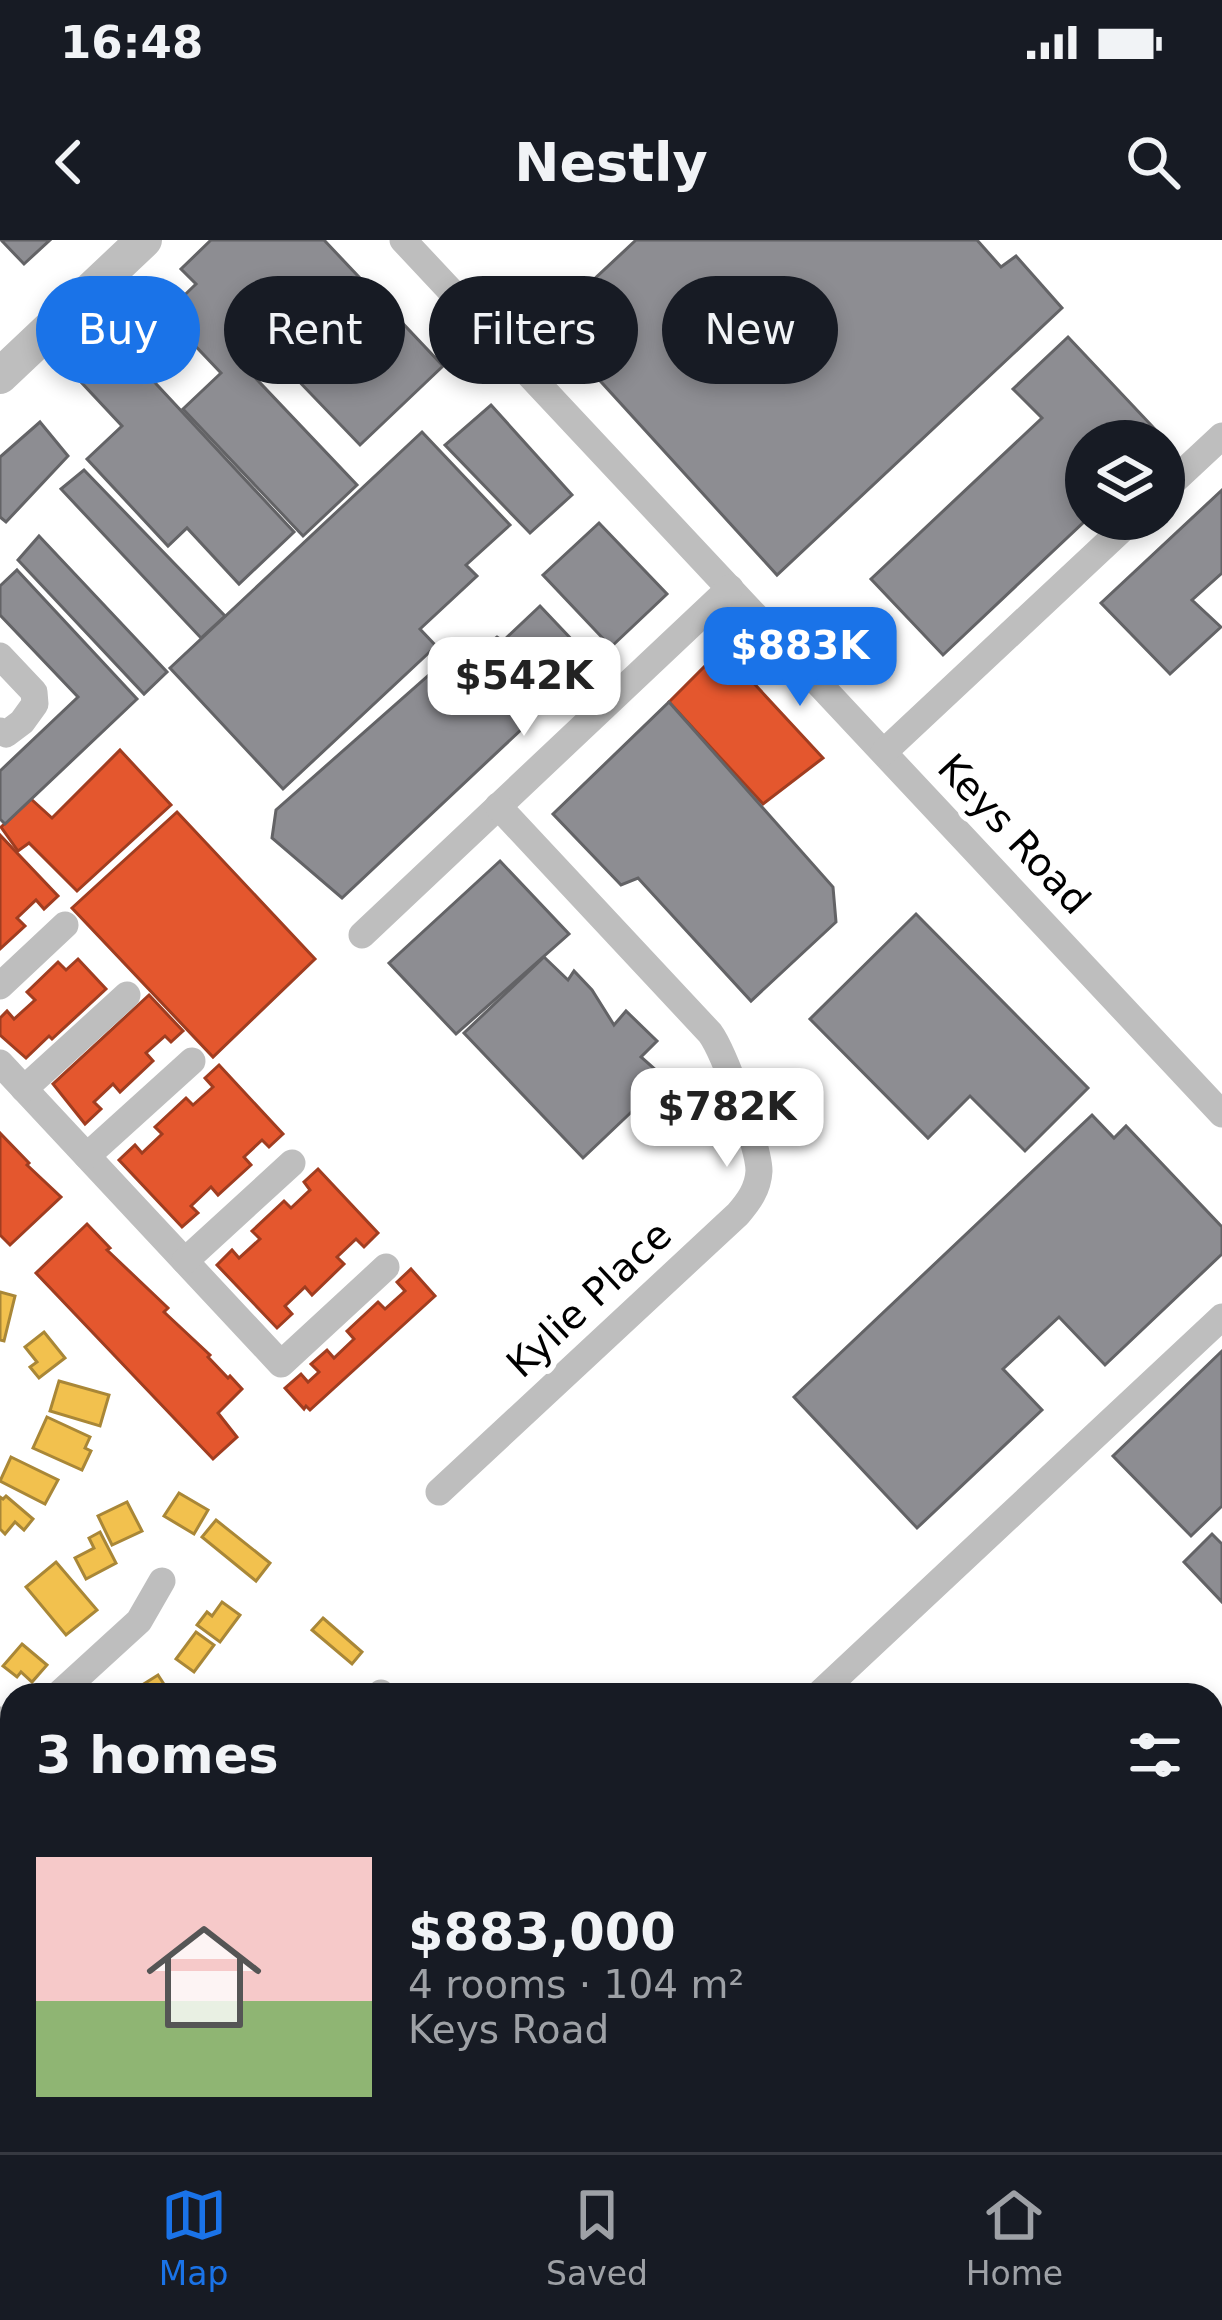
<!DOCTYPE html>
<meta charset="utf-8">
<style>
:root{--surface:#171b24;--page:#20242c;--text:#f1f3f6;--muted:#9ea1a6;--line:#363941;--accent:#1a73e8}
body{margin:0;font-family:"DejaVu Sans",sans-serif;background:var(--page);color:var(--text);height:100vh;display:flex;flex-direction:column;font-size:45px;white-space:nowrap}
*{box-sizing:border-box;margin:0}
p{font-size:39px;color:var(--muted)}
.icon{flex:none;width:66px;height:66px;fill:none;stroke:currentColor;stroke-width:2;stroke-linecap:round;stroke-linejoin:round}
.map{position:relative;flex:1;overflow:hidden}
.sheet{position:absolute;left:0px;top:1443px;width:1224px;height:471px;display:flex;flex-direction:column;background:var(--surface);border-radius:36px 36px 0 0;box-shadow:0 6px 18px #0003}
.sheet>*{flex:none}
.guide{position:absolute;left:36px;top:36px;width:1152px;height:108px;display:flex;gap:24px}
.buttons{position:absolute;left:1065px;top:180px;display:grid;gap:24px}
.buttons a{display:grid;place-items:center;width:120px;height:120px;border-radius:50%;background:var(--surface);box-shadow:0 6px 18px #0003;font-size:60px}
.price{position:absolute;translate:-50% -102px;padding:0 27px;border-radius:24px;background:#fff;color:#222;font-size:39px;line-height:78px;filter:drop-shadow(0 3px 6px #0008)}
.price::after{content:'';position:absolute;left:50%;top:72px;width:36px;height:27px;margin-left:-18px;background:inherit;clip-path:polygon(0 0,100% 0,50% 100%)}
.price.selected{background:var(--accent);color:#fff}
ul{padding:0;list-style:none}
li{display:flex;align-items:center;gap:36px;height:300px;padding:0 36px}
li span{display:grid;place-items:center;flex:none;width:336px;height:240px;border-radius:0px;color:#555}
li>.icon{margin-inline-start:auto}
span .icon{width:144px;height:144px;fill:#fffc;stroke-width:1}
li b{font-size:51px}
h2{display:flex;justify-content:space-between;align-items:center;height:144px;padding:0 36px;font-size:51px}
.pill{padding:0 42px;border-radius:54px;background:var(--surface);box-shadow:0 6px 18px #0003;font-size:42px;line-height:108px}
.pill.selected{background:var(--accent);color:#fff}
.status{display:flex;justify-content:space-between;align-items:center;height:84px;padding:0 60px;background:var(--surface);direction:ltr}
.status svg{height:33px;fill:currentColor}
header{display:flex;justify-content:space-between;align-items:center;height:156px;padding:0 36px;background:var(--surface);font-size:54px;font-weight:800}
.dock{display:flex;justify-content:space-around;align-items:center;height:168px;border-top:3px solid var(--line);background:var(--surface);font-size:33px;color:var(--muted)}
.dock a{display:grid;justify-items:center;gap:6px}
.dock .selected{color:var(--accent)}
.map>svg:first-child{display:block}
</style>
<div class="status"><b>16:48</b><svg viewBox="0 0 49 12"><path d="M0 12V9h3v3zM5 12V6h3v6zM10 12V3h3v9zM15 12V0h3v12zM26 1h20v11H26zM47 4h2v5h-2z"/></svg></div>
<header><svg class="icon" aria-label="back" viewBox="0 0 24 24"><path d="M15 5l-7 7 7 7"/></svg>Nestly<svg class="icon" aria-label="search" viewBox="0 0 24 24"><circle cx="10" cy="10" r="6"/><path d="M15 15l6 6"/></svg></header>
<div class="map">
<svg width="1222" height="1912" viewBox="0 0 1222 1912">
<rect width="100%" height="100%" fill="#fff"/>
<g fill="#f2c14e" stroke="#a98737" stroke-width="3">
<path d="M0,1052L15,1056L4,1101L0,1100Z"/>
<path d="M44,1092L65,1118L39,1138L30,1127L37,1122L25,1107Z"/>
<path d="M59,1141L109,1155L100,1186L50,1171Z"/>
<path d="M47,1177L90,1197L85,1208L91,1211L82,1230L33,1208Z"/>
<path d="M11,1217L58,1240L45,1264L0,1241Z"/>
<path d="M179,1253L208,1270L194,1294L164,1276Z"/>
<path d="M6,1256L33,1279L24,1290L15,1282L5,1294L0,1289V1257L3,1259Z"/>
<path d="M127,1262L142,1291L112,1305L98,1276Z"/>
<path d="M216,1280L270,1323L256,1341L202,1297Z"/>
<path d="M100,1292L116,1323L86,1339L75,1318L94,1308L89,1298Z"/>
<path d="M56,1322L97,1370L66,1395L26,1347Z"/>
<path d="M222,1362L240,1375L220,1402L197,1385L207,1372L212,1376Z"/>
<path d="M323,1378L362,1412L352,1424L312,1390Z"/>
<path d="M196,1392L214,1405L194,1432L176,1419Z"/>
<path d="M22,1404L47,1425L32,1442L21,1432L17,1437L3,1426Z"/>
<path d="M158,1435L171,1455H133L131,1452Z"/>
<path d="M111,1902H165L155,1912H104Z"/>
<path d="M180,1902H208L217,1910L188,1912L179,1904Z"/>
<path d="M269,1902H308L299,1912H260Z"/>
<path d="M459,1902H495L485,1912H462L465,1909Z"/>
<path d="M719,1902H750L757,1912H723Z"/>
</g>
<g fill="#e4572e" stroke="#a03d20" stroke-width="3">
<path d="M722,409L823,518L763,564L669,462Z"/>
<path d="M120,510L171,565L77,651L29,603L18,611L1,587L31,559L52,578Z"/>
<path d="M177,572L315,719L213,817L72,668Z"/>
<path d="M0,595L58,656L44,669L36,660L17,678L25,686L0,709Z"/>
<path d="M78,719L106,749L52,799L49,796L26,818L0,795V778L7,771L14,779L35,760L27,752L58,722L66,730Z"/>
<path d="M149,755L183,791L171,802L165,796L146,813L153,821L120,852L113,844L94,862L101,869L85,884L53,844Z"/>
<path d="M219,825L283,894L269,907L262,900L244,917L251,925L218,955L211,947L191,966L198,973L182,987L119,920L135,905L142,913L162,894L155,887L186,858L193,865L213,847L205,838Z"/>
<path d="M0,893L29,923L27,925L61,957L10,1005L0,995Z"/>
<path d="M318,929L378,993L364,1007L356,999L337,1017L344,1024L312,1055L305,1047L285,1066L292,1074L277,1088L217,1025L232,1010L239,1018L260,999L252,991L284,961L291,968L310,950L304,942Z"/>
<path d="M87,984L110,1008L107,1010L168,1068L164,1072L210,1115L208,1117L228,1138L230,1136L242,1149L218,1173L237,1197L213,1219L36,1033Z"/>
<path d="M411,1029L435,1056L310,1170L306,1166L304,1169L285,1148L301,1134L308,1142L319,1132L311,1124L327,1110L334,1118L354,1099L347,1091L378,1062L385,1069L405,1051L397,1042Z"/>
<path d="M12,1767V1791L7,1795H0V1778Z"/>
</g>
<g fill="#8d8d92" stroke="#636366" stroke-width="3">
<path d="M1,0H50L24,24Z"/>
<path d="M211,0H324L443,126L360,205L266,107L245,127L357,245L303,296L183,169L221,133L165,74L196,44L181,29Z"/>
<path d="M636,0H977L1001,27L1016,16L1062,68L777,335L552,88L594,51L589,44Z"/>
<path d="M105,89L294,292L239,344L187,288L168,306L87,219L122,186L66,126Z"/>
<path d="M1068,97L1168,203L1164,206V201H1086L1087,279L943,415L871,339L1042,178L1013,149Z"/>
<path d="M491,165L572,255L530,293L445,205Z"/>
<path d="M40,182L68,216L6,282L0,277V217Z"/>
<path d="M422,192L510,285L466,325L477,336L420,389L436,406L283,549L170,428Z"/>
<path d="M84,230L225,376L201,398L61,249Z"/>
<path d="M1222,250V333L1192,360L1221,387L1170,434L1101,363Z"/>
<path d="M599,283L667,354L611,407L543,335Z"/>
<path d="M39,296L167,432L144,454L18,320Z"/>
<path d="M17,330L137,459L5,584L0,579V531L78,457L0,375V346Z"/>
<path d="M540,366L575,403L541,438L546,446L520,472L525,486L342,658L272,598L276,570L455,412L470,417L497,397L503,401Z"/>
<path d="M669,462L833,647L836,682L751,761L638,638L621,645L553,574Z"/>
<path d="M500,621L569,694L456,794L389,723Z"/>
<path d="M916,674L1088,848L1025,911L970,856L928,898L810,779Z"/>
<path d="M544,717L568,740L574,731L592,750L614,785L626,771L657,801L641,817L666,839L583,918L464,793Z"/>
<path d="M1092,875L1114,898L1126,886L1222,987V1014L1105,1125L1059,1077L1003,1129L1042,1170L917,1288L794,1157Z"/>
<path d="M1222,1111V1266L1191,1296L1113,1216Z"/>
<path d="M1212,1294L1222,1304V1362L1184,1322Z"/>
</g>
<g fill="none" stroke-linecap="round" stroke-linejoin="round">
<g stroke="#bebebe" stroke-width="27">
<path d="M403,0L1222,874"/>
<path d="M1164,250L1222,196"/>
<path d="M0,416L34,452L35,464L22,482L6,494L0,491"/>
<path d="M884,512L1133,279"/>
<path d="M362,695L730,348"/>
<path d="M0,746L65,685"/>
<path d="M0,823L281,1124L386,1027"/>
<path d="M24,849L127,755"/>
<path d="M87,916L192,821"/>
<path d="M185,1021L292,923"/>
<path d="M439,1252L738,974C749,961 758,949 759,931C759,908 724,812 710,793L498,566"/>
<path d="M58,1455L139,1381L162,1341"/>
<path d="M379,1455L381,1453"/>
<path d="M818,1455L1222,1077"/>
<path d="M0,1480L12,1493"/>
<path d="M1212,1587L1222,1577"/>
<path d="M0,1668L12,1682"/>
<path d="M1212,1737L1222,1748"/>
<path d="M0,1829L12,1818"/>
<path d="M0,1848L12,1862"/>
<path d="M25,1902L34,1912"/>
<path d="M390,1902L399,1912"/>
<path d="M857,1902L866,1912"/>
<path d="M1002,1902L1012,1912"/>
<path d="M595,1912L613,1902"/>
</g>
<path stroke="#bebebe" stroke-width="36" d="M0,136L144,0"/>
</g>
<g text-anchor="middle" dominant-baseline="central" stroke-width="12" stroke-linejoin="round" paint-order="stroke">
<g font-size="39" fill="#000" stroke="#fff">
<text transform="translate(1014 594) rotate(47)">Keys Road</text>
<text transform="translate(589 1059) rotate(-43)">Kylie Place</text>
</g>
</g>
</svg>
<div class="buttons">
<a><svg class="icon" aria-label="layers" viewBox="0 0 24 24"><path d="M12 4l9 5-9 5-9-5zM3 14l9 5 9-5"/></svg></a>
</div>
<b class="price selected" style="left:800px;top:469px">$883K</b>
<b class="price" style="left:524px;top:499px">$542K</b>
<b class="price" style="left:727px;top:930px">$782K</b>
<div class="guide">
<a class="pill selected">Buy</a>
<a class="pill">Rent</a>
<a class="pill">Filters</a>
<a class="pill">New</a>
</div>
<section class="sheet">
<h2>3 homes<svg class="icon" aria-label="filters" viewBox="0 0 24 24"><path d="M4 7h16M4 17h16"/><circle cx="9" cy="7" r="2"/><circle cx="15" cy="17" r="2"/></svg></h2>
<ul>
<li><span style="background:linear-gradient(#f6c9c9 60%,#8fb573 0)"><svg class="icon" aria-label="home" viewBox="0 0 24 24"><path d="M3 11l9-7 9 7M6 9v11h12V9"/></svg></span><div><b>$883,000</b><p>4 rooms · 104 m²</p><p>Keys Road</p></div></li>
</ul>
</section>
</div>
<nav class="dock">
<a class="selected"><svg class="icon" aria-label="map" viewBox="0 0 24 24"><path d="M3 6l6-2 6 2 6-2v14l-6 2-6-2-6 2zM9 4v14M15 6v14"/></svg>Map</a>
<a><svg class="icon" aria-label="saved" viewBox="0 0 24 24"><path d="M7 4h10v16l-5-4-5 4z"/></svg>Saved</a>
<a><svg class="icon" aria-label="home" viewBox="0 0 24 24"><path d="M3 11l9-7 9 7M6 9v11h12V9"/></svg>Home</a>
</nav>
